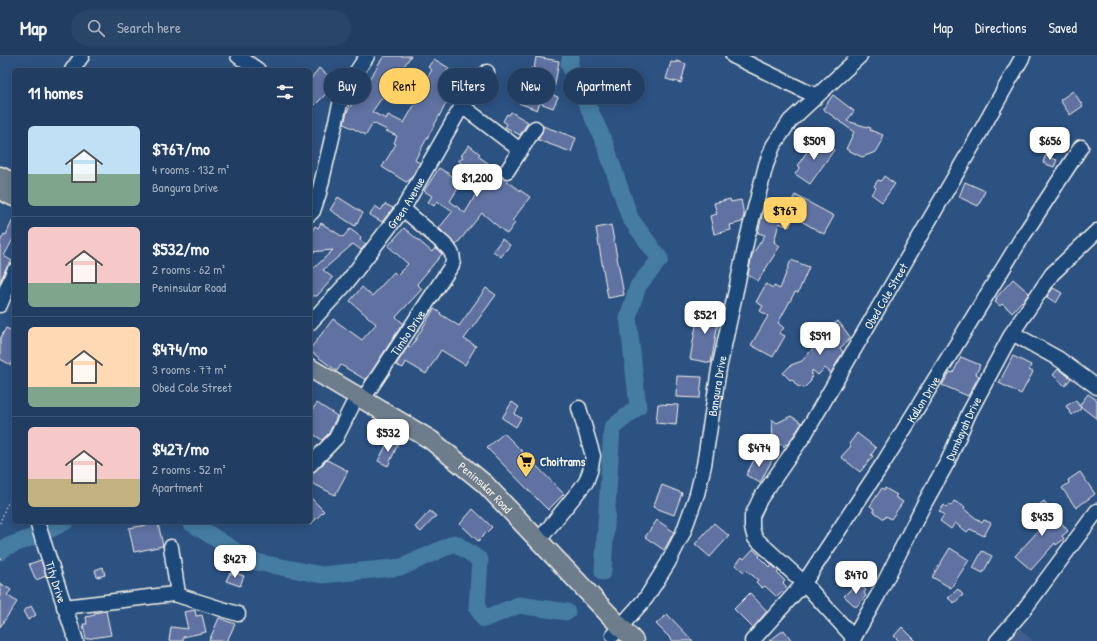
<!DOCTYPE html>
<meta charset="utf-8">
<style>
:root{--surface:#213e62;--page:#294568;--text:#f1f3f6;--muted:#a2aebe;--line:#3e5777;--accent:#ffd166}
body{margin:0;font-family:"Patrick Hand",sans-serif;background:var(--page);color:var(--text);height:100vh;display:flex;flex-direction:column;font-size:15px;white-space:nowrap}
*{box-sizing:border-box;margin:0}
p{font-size:13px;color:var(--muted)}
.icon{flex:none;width:22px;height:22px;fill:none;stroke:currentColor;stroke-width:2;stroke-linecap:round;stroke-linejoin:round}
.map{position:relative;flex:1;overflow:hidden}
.sheet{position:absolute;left:12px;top:12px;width:300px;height:456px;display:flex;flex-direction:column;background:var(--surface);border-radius:6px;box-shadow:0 2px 10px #0003,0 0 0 1px var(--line)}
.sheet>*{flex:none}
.top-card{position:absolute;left:324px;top:12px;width:380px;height:36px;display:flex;gap:8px}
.price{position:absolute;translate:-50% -34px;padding:0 9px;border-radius:8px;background:#fff;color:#222;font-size:13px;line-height:26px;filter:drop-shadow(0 1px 2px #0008)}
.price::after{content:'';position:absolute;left:50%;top:24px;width:12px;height:9px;margin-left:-6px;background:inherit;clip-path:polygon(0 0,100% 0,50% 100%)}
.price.active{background:var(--accent);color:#111}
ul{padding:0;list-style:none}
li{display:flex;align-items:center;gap:12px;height:100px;padding:0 16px}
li+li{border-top:1px solid var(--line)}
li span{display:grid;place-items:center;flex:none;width:112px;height:80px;border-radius:6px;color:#555}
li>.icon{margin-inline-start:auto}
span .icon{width:48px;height:48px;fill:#fffc;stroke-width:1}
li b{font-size:17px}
h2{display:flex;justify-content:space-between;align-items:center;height:48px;padding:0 16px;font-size:17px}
.tag{padding:0 14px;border-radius:18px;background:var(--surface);box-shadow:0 2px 10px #0003,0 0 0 1px var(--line);font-size:14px;line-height:36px}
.tag.active{background:var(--accent);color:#111}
header{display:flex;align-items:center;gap:24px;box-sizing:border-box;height:56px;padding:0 20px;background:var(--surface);border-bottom:1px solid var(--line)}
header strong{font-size:19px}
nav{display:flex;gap:22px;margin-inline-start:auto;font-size:14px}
.search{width:280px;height:36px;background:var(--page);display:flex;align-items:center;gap:10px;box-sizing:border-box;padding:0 14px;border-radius:22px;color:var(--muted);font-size:15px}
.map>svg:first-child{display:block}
</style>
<header>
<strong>Map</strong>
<div class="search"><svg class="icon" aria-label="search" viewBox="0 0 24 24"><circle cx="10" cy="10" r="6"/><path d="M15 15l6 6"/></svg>Search here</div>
<nav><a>Map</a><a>Directions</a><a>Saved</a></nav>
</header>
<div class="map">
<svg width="1097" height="585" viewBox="0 0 1097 585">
<rect width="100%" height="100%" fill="#2c5282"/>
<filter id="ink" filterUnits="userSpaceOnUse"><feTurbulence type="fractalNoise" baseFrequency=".025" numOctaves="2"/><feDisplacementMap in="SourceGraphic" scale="8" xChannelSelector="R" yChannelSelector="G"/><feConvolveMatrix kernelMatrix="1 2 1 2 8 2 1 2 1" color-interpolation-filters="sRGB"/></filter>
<g filter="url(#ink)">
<path fill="#3f5f8e" d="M1017,570L1033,585H1005Z"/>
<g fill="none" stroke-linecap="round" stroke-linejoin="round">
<g stroke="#447ba1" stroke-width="17">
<path d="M571,0L569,8L605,88L630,162L660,203L638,230L628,261L638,351L612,372L603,516"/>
<path d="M190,466L251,505L322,519L402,511L455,487L480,504L477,551L484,563L519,549L567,556"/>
<path d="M0,496L6,491L41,478L65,466"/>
</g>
</g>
<g fill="#5e72a2" stroke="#f4f1e8">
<path d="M384,0H411L372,56L386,63L388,59L404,67L426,29L423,27L432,14L428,11L434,3L449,12L447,15L465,26L458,36L461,37L455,45L453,43L450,48L447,46L415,104L420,107L410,124L406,126L382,111L396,88L394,87L397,80L386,75L387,74L373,67L366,79L344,68L347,56L353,46L378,10H377Z"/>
<path d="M536,1L559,5L553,39L558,41L553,52L540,47L537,54L519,47L529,21L531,12L534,13Z"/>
<path d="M676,5L686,8L681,27L666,23L671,6L676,7Z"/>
<path d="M319,12L335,25L326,37H327L315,49L310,46V24Z"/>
<path d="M1073,35L1083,50L1070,59L1060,44Z"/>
<path d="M833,39L854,55L847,65L871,72L870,74L883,79L881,83L883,84L876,96L862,101L846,93L854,76L823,53Z"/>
<path d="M511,56L528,66L520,79L505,71L507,68L503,65L507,58L509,59Z"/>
<path d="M543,70L576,82L571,96L538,84L542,76Z"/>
<path d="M821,84L834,94L810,128L795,118L800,111L798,109L808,94L806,93L812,85L817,88Z"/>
<path d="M469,89L480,98L478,100L492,110L490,114L530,141L512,165L515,167L507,178L482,157L456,189L439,172L453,155L437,145L434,150L428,146L432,140L424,135L439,112L462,126L450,145L465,157L479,133V131L468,124L473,116L458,105L463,102L461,100Z"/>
<path d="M1045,100L1057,104L1054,111L1043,107Z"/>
<path d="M884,120L895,128L882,146L871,138L876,132L874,130L878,124L881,125Z"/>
<path d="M965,126L985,135L978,150L959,141Z"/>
<path d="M795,139L834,160L824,178L794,161L789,171L779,167L774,186L780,190L758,225L748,219L752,199L765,179L758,177L763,155L784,160Z"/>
<path d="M338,141L363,157L355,170L330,154Z"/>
<path d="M730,143L731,146L741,144L744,159L742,166L730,169L731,174L714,178L710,160L717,158L714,147Z"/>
<path d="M385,148L393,152L382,166L370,159L375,150L381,154Z"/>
<path d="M14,161V181L4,200L12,205L6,212L0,226V186L4,178L6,179Z"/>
<path d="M321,167L343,181L350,173L361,181L360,184L366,188L361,194L353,188L323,214L333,222L317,240H310V216L333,194L310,196V178L315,170L318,172Z"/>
<path d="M611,169L624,239L608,242L596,172Z"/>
<path d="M404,172L432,196L435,192L442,198L417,228L422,233L396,261L403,267L366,324L341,309L337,315L310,295V293L333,263L362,284L376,268L350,245L362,231L372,240L394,216L397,219L408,208L388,190Z"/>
<path d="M502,183L510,189L501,201L493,195Z"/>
<path d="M791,204L809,211L798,237L795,236L778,267L784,272L779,277L785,280L773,301L751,289L768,260L760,255L763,250L756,246L766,228L773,232L774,230L780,233Z"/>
<path d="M1013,223L1029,237L1023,246L1022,245L1012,256L1002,248L1000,250L995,246L997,243L996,242Z"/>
<path d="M486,232L496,239L464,283L476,290L465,309L441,294L426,318L406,306L403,312L396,309L408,290L411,291L434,253L441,257L440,258L459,270Z"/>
<path d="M1053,232L1062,237L1056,247L1047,241Z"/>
<path d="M699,252L720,255L711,307L690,303Z"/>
<path d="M838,265L851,282L840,292L843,296L831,317L825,312L818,319L812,314L811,325L804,332L797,330L792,323L790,324L783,317L791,309L802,305L823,281L821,278Z"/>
<path d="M6,272L14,276V304L11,309L0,303V283Z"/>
<path d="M1013,300L1031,309L1029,314L1033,316L1021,338L999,327Z"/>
<path d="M961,301L980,309L976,318L979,320L968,340L942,329L950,316L953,317Z"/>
<path d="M1058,313L1071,322L1065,330L1053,319Z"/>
<path d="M677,320L702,321L700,342L676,341Z"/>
<path d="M1088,338L1097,344V363L1080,350L1081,353L1072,359L1066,350L1076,344L1079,350Z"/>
<path d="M512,346L519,351L514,358L521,362L516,371L502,362Z"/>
<path d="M317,347L337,360L329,377L322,384L310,376V357Z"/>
<path d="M658,348L678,349L676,369L656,367Z"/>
<path d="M791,360L802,367L787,389L786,388L784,391L782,388L767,394L773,385L772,363L777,367Z"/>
<path d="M504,377L564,438L548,454L487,392Z"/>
<path d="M857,377L876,392L871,399L873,400L860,416L841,401L851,390L849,388Z"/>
<path d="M389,384L398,388L388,410L378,405Z"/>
<path d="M758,397L772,404L760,427L746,419Z"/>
<path d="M327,404L348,415L335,439L310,426V422L313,417Z"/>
<path d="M1080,416L1095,438L1076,452L1062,432L1069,427L1068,424Z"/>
<path d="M662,429L682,437L674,459L653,451Z"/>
<path d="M882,432L884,434L885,432L897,439L895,441L903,446L891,463L886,460L884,463L873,455L874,453L870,450Z"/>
<path d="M310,441L324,455L310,469Z"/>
<path d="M954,445L965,451L964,453L982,467L984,464L991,467L984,480L970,473L967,476L955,467L951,473L940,465L944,459L939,455L944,449L946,451L949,448L951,450Z"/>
<path d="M1044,445L1068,475L1062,480L1064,483L1056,489L1055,487L1031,514L1015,500L1042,471L1034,462L1040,458L1035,452Z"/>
<path d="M473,453L492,471L478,485L460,468Z"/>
<path d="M430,455L436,460L421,476L415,471Z"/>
<path d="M657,464L674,476L664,494L645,481Z"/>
<path d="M158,467L163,490L134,496L129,472Z"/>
<path d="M714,467L729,480L710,501L695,488Z"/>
<path d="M950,492L969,504L951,532L932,521Z"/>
<path d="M753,493L760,500L759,501L770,512L772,509L779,515L777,517L785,525L783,527L787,531L777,541L765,530L762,532L756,526L758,524L746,514L744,516L735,509L742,501L744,503Z"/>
<path d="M982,495L992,500L983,517L973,512Z"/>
<path d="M41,504L46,520L36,524L29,508Z"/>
<path d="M103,511L105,519L97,521L95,514Z"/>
<path d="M230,517L235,519L236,517L244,520L240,530L226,525Z"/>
<path d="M0,527L11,534L7,539L17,546L0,571Z"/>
<path d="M855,529L857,532L860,529L866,534L864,537L866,540L856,551L844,540Z"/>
<path d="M958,533L963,539L954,547L948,542Z"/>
<path d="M750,537L767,555L753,572L734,553Z"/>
<path d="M31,550L36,559L28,564L23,555Z"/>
<path d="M195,554L196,560L202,559L206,576L183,581V585H169L171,571L188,573L184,556Z"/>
<path d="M106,555L111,579L86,583L83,568H87L86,561L95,559L94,557Z"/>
<path d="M667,558L693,585H673L656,568Z"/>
<path d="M219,562L235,568L227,585H209Z"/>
<path d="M902,571L916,585H899L894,580Z"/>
<path d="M784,574L792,585H769Z"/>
</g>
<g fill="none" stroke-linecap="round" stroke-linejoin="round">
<g stroke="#f4f1e8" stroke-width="17">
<g id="minor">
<path d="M238,0L258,14"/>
<path d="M733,0L803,34L817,40"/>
<path d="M72,14L82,0"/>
<path d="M462,50L520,94"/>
<path d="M507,115L535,72"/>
<path d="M310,158L313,155L319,137L340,48L353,21L367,0"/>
<path d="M0,249L14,215"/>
<path id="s1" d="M310,267L345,229L403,153L462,50L487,16"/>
<path d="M1012,277L1059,303L1097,331"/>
<path id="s2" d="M363,343L452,209C455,200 451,194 444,188L403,153"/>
<path d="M310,409L336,382L352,350"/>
<path id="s3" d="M37,466L76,585"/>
<path d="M539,484L586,426L590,415L593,400L579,352"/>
<path d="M171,491L178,538"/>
<path d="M64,551L174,538L238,558"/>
<path id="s4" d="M613,579L646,542L668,507L683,477L697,438L704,409L719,313L747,183L766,109L773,90L790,65L860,0"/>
<path id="s5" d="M854,582L804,527L755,482L752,472V460L760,443L805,378L973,89L1023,0"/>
<path id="s6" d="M752,585L804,527L884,406L1023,180L1081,91"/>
<path id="s7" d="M852,585L878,539L923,450L948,405L969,357L1012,277L1052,218L1097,175"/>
<path d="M997,585L1023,555L1097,455"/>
</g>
</g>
<g stroke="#f4f1e8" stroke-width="21">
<g id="major">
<path d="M0,120L14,127"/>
<path d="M0,134L14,141"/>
<path id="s8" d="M310,312L431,384L485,428L634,585"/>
</g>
</g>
<g stroke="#f4f1e8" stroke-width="1.5" stroke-dasharray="1 3" stroke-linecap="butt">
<path d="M0,467L6,450L14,440"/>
<path d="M0,502L2,505"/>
</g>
<use href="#minor" stroke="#1f4a7a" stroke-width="14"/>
<use href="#major" stroke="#6d7d8c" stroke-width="18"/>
</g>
</g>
<defs>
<g id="supermarket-pin" transform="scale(1)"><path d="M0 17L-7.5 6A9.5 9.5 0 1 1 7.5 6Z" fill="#ffd166" stroke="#1f4a7a"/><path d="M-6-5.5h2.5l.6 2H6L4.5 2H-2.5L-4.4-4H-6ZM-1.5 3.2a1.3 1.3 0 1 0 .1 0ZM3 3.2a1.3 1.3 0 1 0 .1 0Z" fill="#111"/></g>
</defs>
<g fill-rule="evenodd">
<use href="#supermarket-pin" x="526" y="405"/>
</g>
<g text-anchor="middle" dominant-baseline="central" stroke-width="3" stroke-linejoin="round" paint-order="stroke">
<g font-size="12" fill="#f4f1e8" stroke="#1f4a7a">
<text stroke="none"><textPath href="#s1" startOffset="154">Green Avenue</textPath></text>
<text stroke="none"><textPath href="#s5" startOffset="421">Obed Cole Street</textPath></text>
<text stroke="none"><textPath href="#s2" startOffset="80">Timbo Drive</textPath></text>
<text stroke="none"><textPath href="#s4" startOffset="276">Bangura Drive</textPath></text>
<text stroke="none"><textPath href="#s6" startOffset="297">Kallon Drive</textPath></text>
<text stroke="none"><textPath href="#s7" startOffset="240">Dumbayah Drive</textPath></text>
<text stroke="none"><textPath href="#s8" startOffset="213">Peninsular Road</textPath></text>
<text stroke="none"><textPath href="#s3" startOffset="63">Tity Drive</textPath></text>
</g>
<g font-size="12" font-weight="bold" fill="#f4f1e8" stroke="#1f4a7a" text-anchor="start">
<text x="540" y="405">Choitrams</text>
</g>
</g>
</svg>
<b class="price" style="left:814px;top:105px">$509</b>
<b class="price" style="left:1050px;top:105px">$656</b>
<b class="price" style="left:477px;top:142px">$1,200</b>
<b class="price active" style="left:785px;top:175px">$767</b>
<b class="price" style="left:705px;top:279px">$521</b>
<b class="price" style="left:820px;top:300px">$591</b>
<b class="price" style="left:388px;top:397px">$532</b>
<b class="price" style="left:759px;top:412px">$474</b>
<b class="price" style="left:1042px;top:481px">$435</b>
<b class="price" style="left:235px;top:523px">$427</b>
<b class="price" style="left:856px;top:539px">$470</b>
<div class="top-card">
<a class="tag">Buy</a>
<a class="tag active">Rent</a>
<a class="tag">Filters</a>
<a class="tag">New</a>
<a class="tag">Apartment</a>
</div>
<section class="sheet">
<h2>11 homes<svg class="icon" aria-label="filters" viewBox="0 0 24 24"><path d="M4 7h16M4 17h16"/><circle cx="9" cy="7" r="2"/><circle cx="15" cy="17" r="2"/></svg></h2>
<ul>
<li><span style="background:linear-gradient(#bfe0f5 60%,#7fa58c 0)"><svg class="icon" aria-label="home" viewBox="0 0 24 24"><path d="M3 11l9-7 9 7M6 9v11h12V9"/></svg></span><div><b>$767/mo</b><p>4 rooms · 132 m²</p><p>Bangura Drive</p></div></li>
<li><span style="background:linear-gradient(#f6c9c9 70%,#7fa58c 0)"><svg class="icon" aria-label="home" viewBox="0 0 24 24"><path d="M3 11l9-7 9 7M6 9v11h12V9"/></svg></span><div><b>$532/mo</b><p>2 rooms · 62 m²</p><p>Peninsular Road</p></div></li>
<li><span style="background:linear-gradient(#ffd9b3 75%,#7fa58c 0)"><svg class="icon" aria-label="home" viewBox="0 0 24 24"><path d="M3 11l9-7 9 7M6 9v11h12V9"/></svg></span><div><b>$474/mo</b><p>3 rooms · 77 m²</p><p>Obed Cole Street</p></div></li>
<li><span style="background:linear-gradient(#f6c9c9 65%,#c2b280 0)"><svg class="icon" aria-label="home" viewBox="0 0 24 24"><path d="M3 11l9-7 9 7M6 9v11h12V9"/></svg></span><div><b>$427/mo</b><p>2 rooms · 52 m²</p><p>Apartment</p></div></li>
</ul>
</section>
</div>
